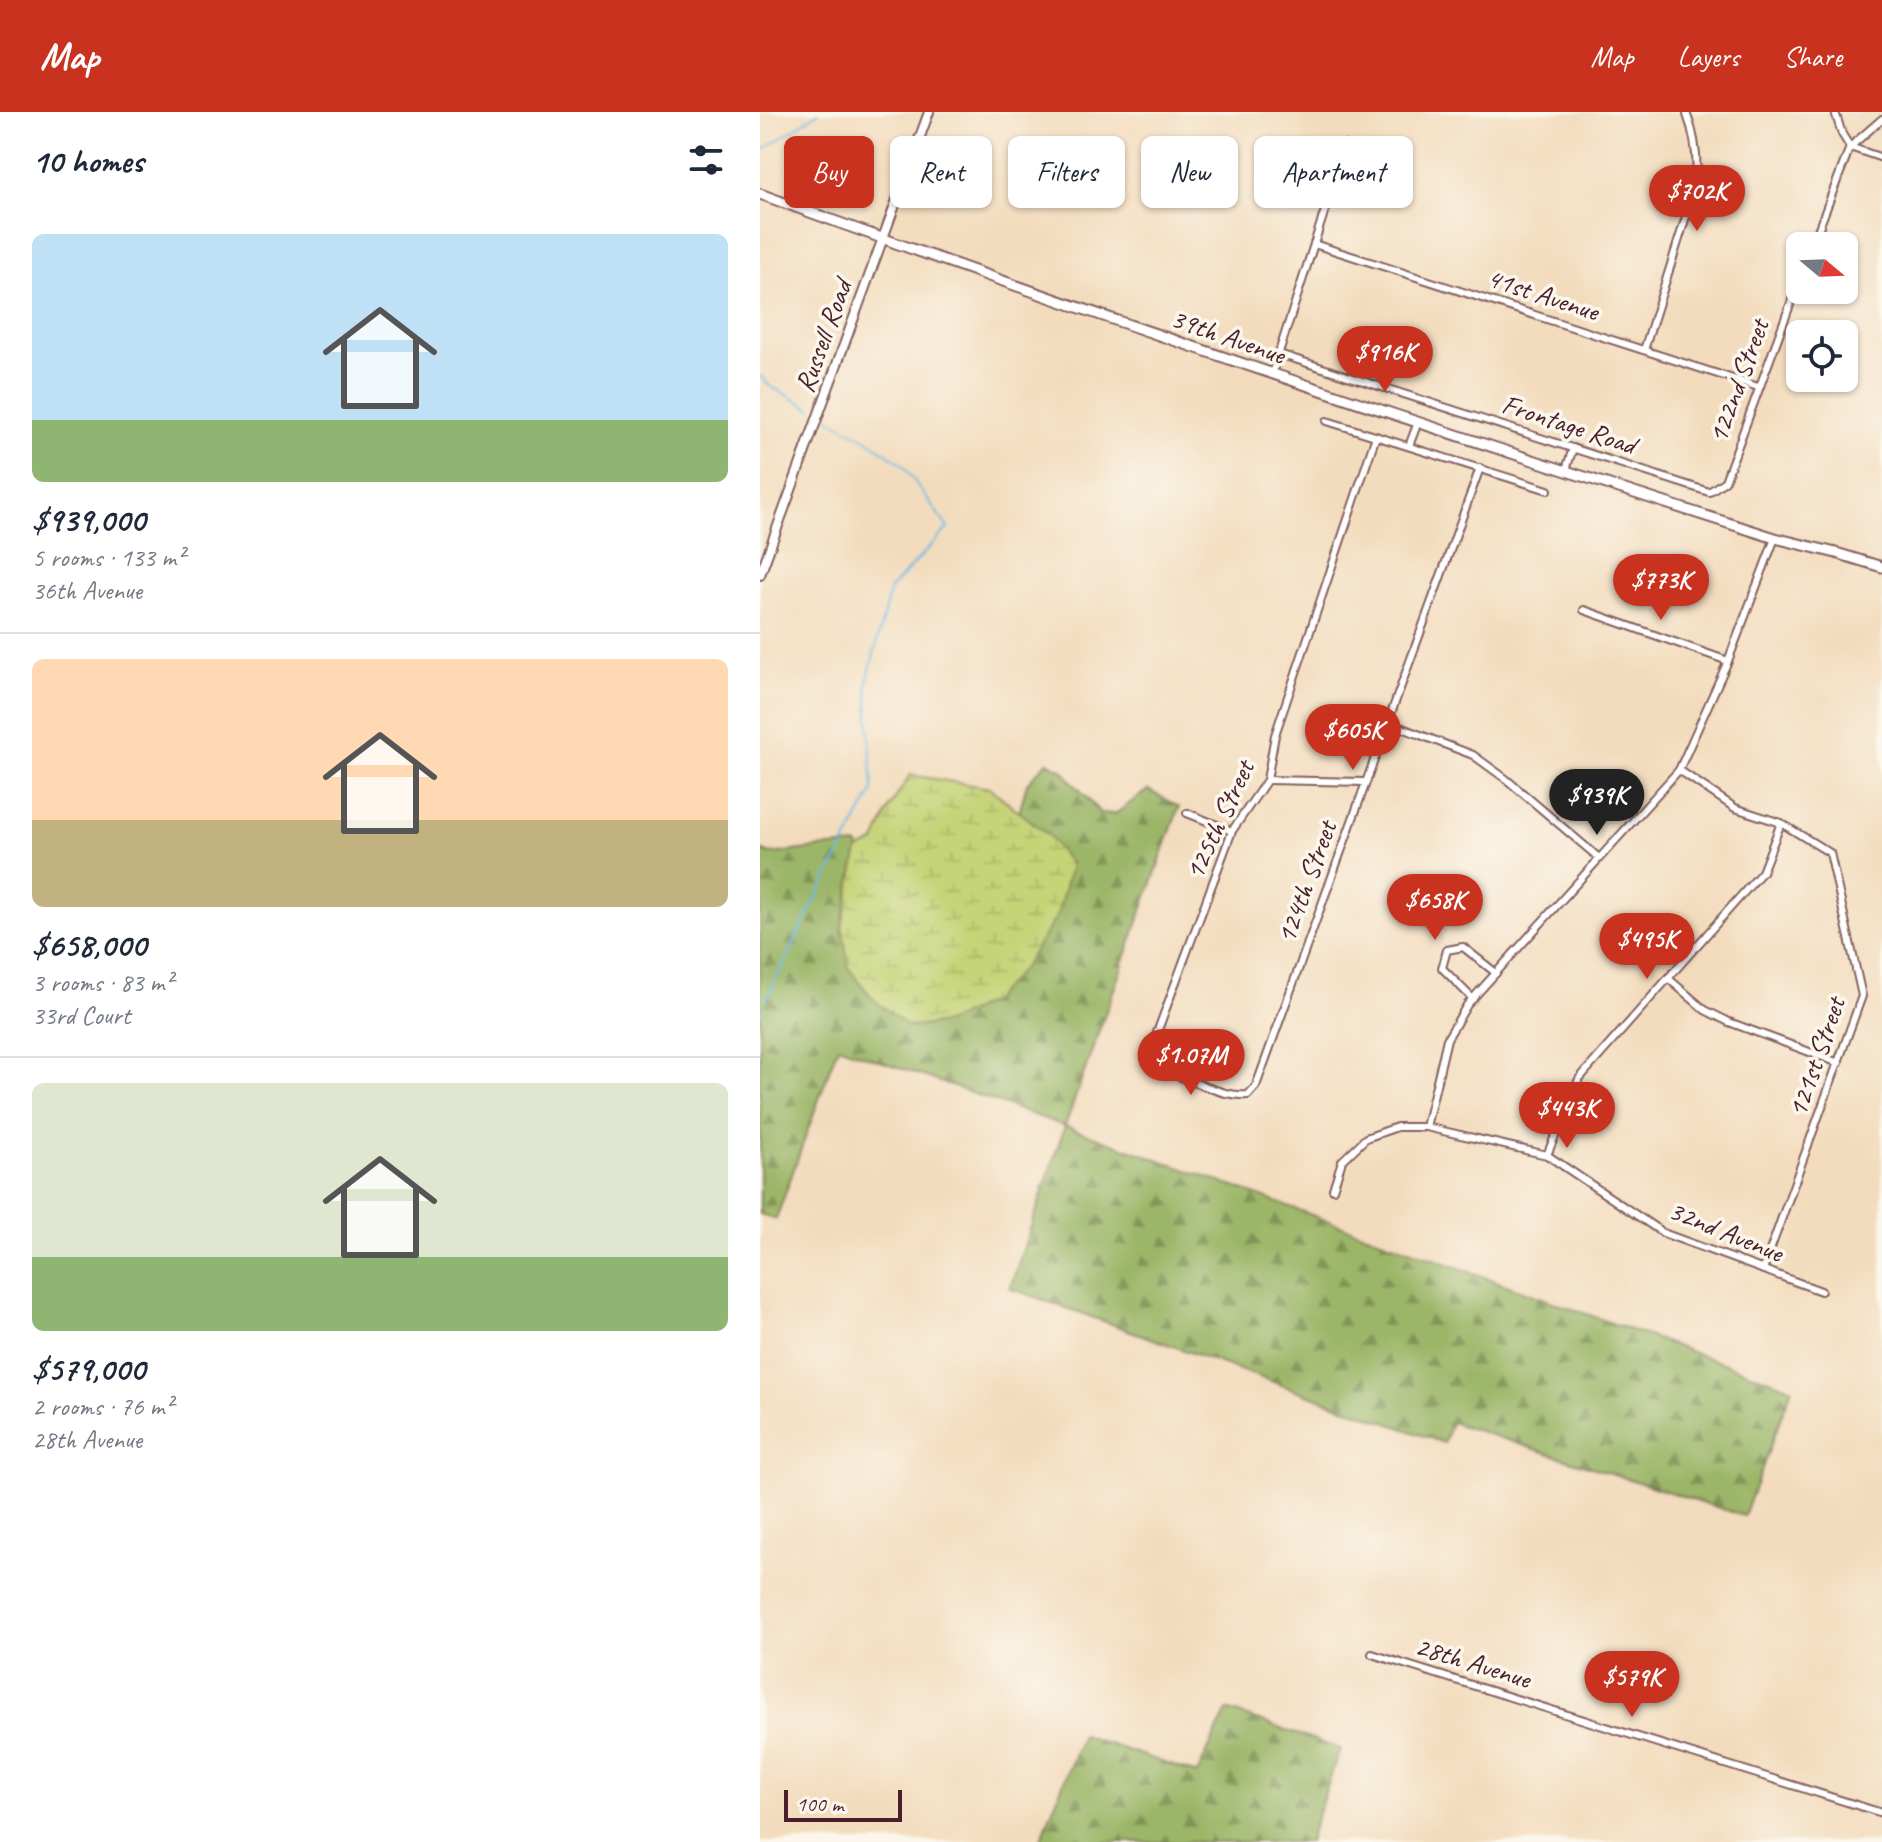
<!DOCTYPE html>
<meta charset="utf-8">
<style>
:root{--surface:#fff;--page:#f2f2f3;--text:#1f2937;--muted:#747a83;--line:#e0e1e3;--accent:#c8321e}
body{margin:0;font-family:Caveat,sans-serif;background:var(--page);color:var(--text);height:100vh;display:flex;flex-direction:column;font-size:30px;white-space:nowrap}
*{box-sizing:border-box;margin:0}
p{font-size:26px;color:var(--muted)}
.icon{flex:none;width:44px;height:44px;fill:none;stroke:currentColor;stroke-width:2;stroke-linecap:round;stroke-linejoin:round}
.map{position:relative;flex:1;overflow:hidden}
.side{display:flex;flex-direction:column;background:var(--surface);width:760px}
.side>*{flex:none}
.banner{position:absolute;left:24px;top:24px;width:760px;height:72px;display:flex;gap:16px}
.needle{width:52px;rotate:109deg}
.buttons{position:absolute;left:1026px;top:120px;display:grid;gap:16px}
.buttons a{display:grid;place-items:center;width:72px;height:72px;border-radius:12px;background:var(--surface);box-shadow:0 2px 6px #0004;font-size:40px}
.scale{position:absolute;left:24px;bottom:20px;width:118px;box-sizing:border-box;padding-left:8px;border:4px solid #4a1f2b;border-top:0;font-size:22px;line-height:28px;white-space:nowrap;color:#4a1f2b;-webkit-text-stroke:6px #fbf7ec;paint-order:stroke}
.price{position:absolute;translate:-50% -68px;padding:0 18px;border-radius:28px;background:var(--accent);color:#fff;font-size:26px;line-height:52px;filter:drop-shadow(0 2px 4px #0008)}
.price::after{content:'';position:absolute;left:50%;top:48px;width:24px;height:18px;margin-left:-12px;background:inherit;clip-path:polygon(0 0,100% 0,50% 100%)}
.price.selected{background:#222;color:#fff}
ul{padding:0;list-style:none}
li{display:grid;align-content:center;gap:16px;height:424px;padding:0 32px}
li+li{border-top:2px solid var(--line)}
li span{display:grid;place-items:center;height:248px;border-radius:12px;color:#555}
li>.icon{margin-inline-start:auto}
span .icon{width:144px;height:144px;fill:#fffc;stroke-width:1}
li b{font-size:34px}
h2{display:flex;justify-content:space-between;align-items:center;height:96px;padding:0 32px;font-size:34px}
.chip{padding:0 28px;border-radius:12px;background:var(--surface);box-shadow:0 2px 6px #0004;font-size:28px;line-height:72px}
.chip.selected{background:var(--accent);color:#fff}
header{display:flex;align-items:center;gap:48px;box-sizing:border-box;height:112px;padding:0 40px;background:var(--accent);color:#fff}
header strong{font-size:38px}
nav{display:flex;gap:44px;margin-inline-start:auto;font-size:28px}
main{display:flex;flex:1;min-height:0}
.map>svg:first-child{display:block}
</style>
<header>
<strong>Map</strong>
<nav><a>Map</a><a>Layers</a><a>Share</a></nav>
</header>
<main>
<section class="side">
<h2>10 homes<svg class="icon" aria-label="filters" viewBox="0 0 24 24"><path d="M4 7h16M4 17h16"/><circle cx="9" cy="7" r="2"/><circle cx="15" cy="17" r="2"/></svg></h2>
<ul>
<li><span style="background:linear-gradient(#bfe0f5 75%,#8fb573 0)"><svg class="icon" aria-label="home" viewBox="0 0 24 24"><path d="M3 11l9-7 9 7M6 9v11h12V9"/></svg></span><div><b>$939,000</b><p>5 rooms · 133 m²</p><p>36th Avenue</p></div></li>
<li><span style="background:linear-gradient(#ffd9b3 65%,#c2b280 0)"><svg class="icon" aria-label="home" viewBox="0 0 24 24"><path d="M3 11l9-7 9 7M6 9v11h12V9"/></svg></span><div><b>$658,000</b><p>3 rooms · 83 m²</p><p>33rd Court</p></div></li>
<li><span style="background:linear-gradient(#dfe7d0 70%,#8fb573 0)"><svg class="icon" aria-label="home" viewBox="0 0 24 24"><path d="M3 11l9-7 9 7M6 9v11h12V9"/></svg></span><div><b>$579,000</b><p>2 rooms · 76 m²</p><p>28th Avenue</p></div></li>
</ul>
</section>
<div class="map">
<svg width="1122" height="1730" viewBox="0 0 1122 1730">
<defs>
<pattern id="forest-firs" width="22" height="20" patternUnits="userSpaceOnUse" patternTransform="scale(2)"><rect width="22" height="20" fill="#9bb668"/><path d="M5 1l3.5 6h-7zM16 11l3.5 6h-7z" fill="#809356"/></pattern>
<pattern id="wetland-marsh" width="20" height="14" patternUnits="userSpaceOnUse" patternTransform="scale(2)"><rect width="20" height="14" fill="#c4d477"/><path d="M1 5h8M5 5V1M11 12h8M15 12V8" fill="none" stroke="#aab667"/></pattern>
</defs>
<rect width="100%" height="100%" fill="#fbf7ec"/>
<filter id="ink" filterUnits="userSpaceOnUse"><feTurbulence type="fractalNoise" baseFrequency=".0125" numOctaves="2"/><feDisplacementMap in="SourceGraphic" scale="16" xChannelSelector="R" yChannelSelector="G"/><feConvolveMatrix kernelMatrix="1 2 1 2 8 2 1 2 1" color-interpolation-filters="sRGB"/></filter>
<filter id="wash" filterUnits="userSpaceOnUse"><feTurbulence type="fractalNoise" baseFrequency=".006" numOctaves="4" result="noise"/><feDisplacementMap in="SourceGraphic" scale="32" xChannelSelector="R" yChannelSelector="G"/><feGaussianBlur stdDeviation="1.8" result="paint"/><feColorMatrix in="noise" values="0 0 0 0 0 0 0 0 0 0 0 0 0 0 0 0 0 1.4 0 .05"/><feComposite in="paint" operator="in"/></filter>
<g filter="url(#wash)">
<rect width="100%" height="100%" fill="#f3dcbd"/>
<g fill="url(#forest-firs)" stroke="#726a4a" stroke-width="2">
<path d="M287,650L301,657L340,701L355,702L388,678L419,695L305,1014L1032,1276L984,1404L691,1310L684,1331L250,1176L305,1014L78,934L16,1107L0,1102V738L11,742L56,736L99,733L82,814L288,723L259,701L267,671Z"/>
<path d="M467,1598L580,1637L548,1730H280L322,1623L437,1662Z"/>
</g>
<path fill="url(#wetland-marsh)" stroke="#877a51" stroke-width="2" d="M150,663L230,676L288,723L311,753L297,804L263,856L232,889L186,911L149,915L114,888L89,857L82,814L98,738L115,730L130,695Z"/>
<g fill="none" stroke-linecap="round" stroke-linejoin="round">
<g stroke="#67b9e2" stroke-width="2">
<path d="M0,40L59,0"/>
<path d="M0,264L10,274L52,297"/>
<path d="M6,888L49,800L113,679L107,570L130,477L188,416L142,352L109,329L65,304"/>
<path d="M0,902L2,898"/>
</g>
</g>
</g>
<g filter="url(#ink)">
<g fill="none" stroke-linecap="round" stroke-linejoin="round">
<g stroke="#85615e" stroke-width="10">
<g id="minor">
<path d="M1075,0L1082,22L1090,35L1122,46"/>
<path d="M554,132L998,275"/>
<path d="M1052,134L1090,35L1122,7"/>
<path d="M884,238L936,73C938,48 936,26 927,3"/>
<path d="M519,242L949,380L965,369L1040,166"/>
<path d="M512,262L586,33"/>
<path d="M567,309L788,378"/>
<path d="M616,324L515,623L507,668L472,719L395,926C398,960 417,964 445,974C460,980 472,984 488,983L496,974L720,356"/>
<path d="M649,334L658,310"/>
<path d="M806,358L813,336"/>
<path d="M824,498L968,549"/>
<path d="M629,611L713,643L746,667L839,746"/>
<path d="M919,658L975,696L1021,711L1070,741L1102,884L1003,1158"/>
<path d="M507,668L605,670"/>
<path d="M427,701L472,719"/>
<path d="M909,867L945,898L969,910L1079,951"/>
<path d="M713,887L682,856L687,838L703,835L736,861"/>
<path d="M666,1015L687,927L707,893L919,658L968,549L1015,426"/>
<path d="M787,1043L819,967L1002,760L1021,711"/>
<path d="M573,1077L582,1049L606,1026L637,1015H666L787,1043L903,1121L1061,1179"/>
<path d="M612,1542L1122,1701"/>
</g>
</g>
<g stroke="#85615e" stroke-width="12">
<path id="tertiary" d="M0,463L169,0"/>
</g>
<g stroke="#85615e" stroke-width="13">
<path id="secondary" d="M0,82C336,205 675,318 1015,426L1076,441L1122,455"/>
</g>
<use href="#minor" stroke="#fff" stroke-width="6"/>
<use href="#tertiary" stroke="#fff" stroke-width="8"/>
<use href="#secondary" stroke="#fff" stroke-width="9"/>
</g>
</g>
<g text-anchor="middle" dominant-baseline="central" stroke-width="7" stroke-linejoin="round" paint-order="stroke">
<g font-size="28" fill="#4a1f2b" stroke="#fbf7ec">
<text transform="translate(783 182) rotate(18)">41st Avenue</text>
<text transform="translate(63 224) rotate(-70)">Russell Road</text>
<text transform="translate(468 224) rotate(19)">39th Avenue</text>
<text transform="translate(978 269) rotate(-70)">122nd Street</text>
<text transform="translate(809 312) rotate(18)">Frontage Road</text>
<text transform="translate(459 708) rotate(-65)">125th Street</text>
<text transform="translate(546 770) rotate(-70)">124th Street</text>
<text transform="translate(1056 945) rotate(-71)">121st Street</text>
<text transform="translate(966 1119) rotate(22)">32nd Avenue</text>
<text transform="translate(713 1550) rotate(17)">28th Avenue</text>
</g>
</g>
</svg>
<div class="buttons">
<a><svg class="needle" viewBox="-14 -14 28 28"><path d="M0-13l5 13h-10z" fill="#e53935"/><path d="M0 13l5-13h-10z" fill="#747a83"/></svg></a>
<a><svg class="icon" aria-label="locate" viewBox="0 0 24 24"><circle cx="12" cy="12" r="6"/><path d="M12 2v4M12 18v4M2 12h4M18 12h4"/></svg></a>
</div>
<div class="scale">100 m</div>
<b class="price" style="left:937px;top:121px">$702K</b>
<b class="price" style="left:625px;top:282px">$916K</b>
<b class="price" style="left:901px;top:510px">$773K</b>
<b class="price" style="left:593px;top:660px">$605K</b>
<b class="price selected" style="left:837px;top:725px">$939K</b>
<b class="price" style="left:675px;top:830px">$658K</b>
<b class="price" style="left:887px;top:869px">$495K</b>
<b class="price" style="left:431px;top:985px">$1.07M</b>
<b class="price" style="left:807px;top:1038px">$443K</b>
<b class="price" style="left:872px;top:1607px">$579K</b>
<div class="banner">
<a class="chip selected">Buy</a>
<a class="chip">Rent</a>
<a class="chip">Filters</a>
<a class="chip">New</a>
<a class="chip">Apartment</a>
</div>
</div>
</main>
